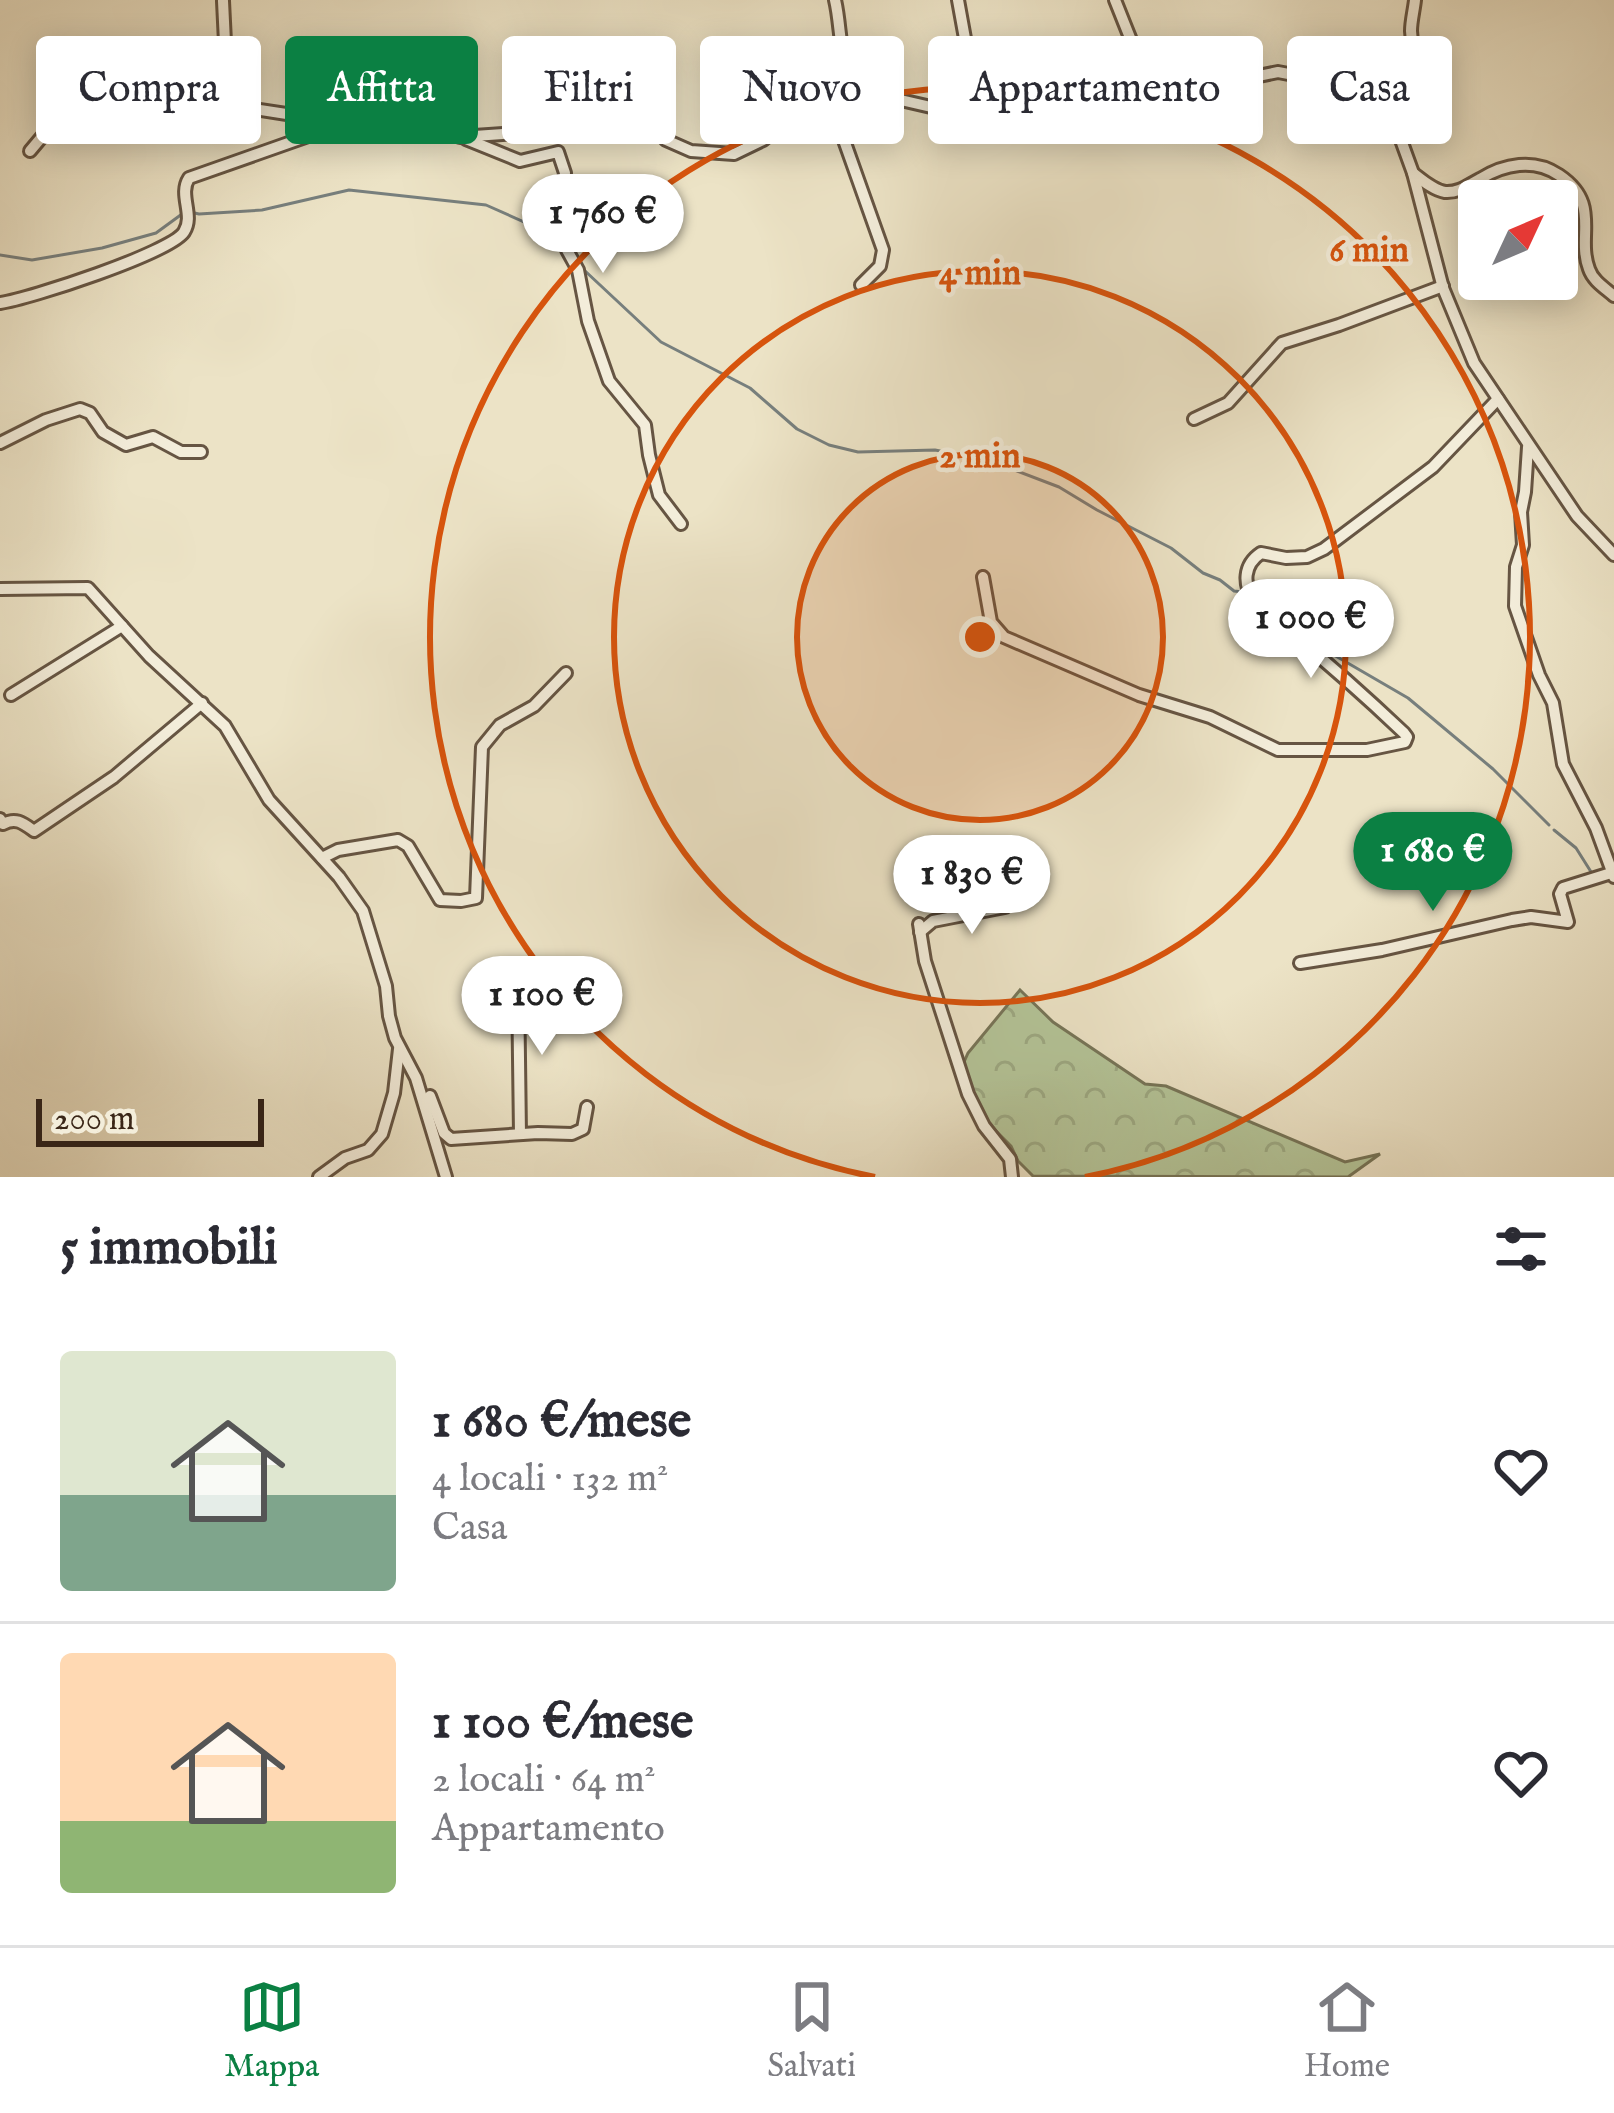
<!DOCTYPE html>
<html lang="it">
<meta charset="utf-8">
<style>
:root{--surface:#fff;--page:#f2f2f3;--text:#2b2b33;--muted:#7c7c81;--line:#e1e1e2;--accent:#0b8043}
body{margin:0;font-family:"IM FELL English",serif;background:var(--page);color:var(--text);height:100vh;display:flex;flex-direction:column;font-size:45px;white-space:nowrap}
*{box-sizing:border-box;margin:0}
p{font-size:39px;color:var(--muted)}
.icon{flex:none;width:66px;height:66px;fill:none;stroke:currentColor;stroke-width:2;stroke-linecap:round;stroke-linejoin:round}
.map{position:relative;height:1177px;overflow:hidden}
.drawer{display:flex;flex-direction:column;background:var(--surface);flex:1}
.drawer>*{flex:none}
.banner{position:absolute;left:36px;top:36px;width:1542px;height:108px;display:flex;gap:24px}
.needle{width:78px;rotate:46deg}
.controls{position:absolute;left:1458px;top:180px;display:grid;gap:24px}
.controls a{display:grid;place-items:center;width:120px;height:120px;border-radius:12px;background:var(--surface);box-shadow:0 6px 30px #0003;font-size:60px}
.scale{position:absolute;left:36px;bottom:30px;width:228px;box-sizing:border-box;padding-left:12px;border:6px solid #3a2617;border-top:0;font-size:33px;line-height:42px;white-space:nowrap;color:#3a2617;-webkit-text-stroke:9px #f3edda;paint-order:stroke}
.price{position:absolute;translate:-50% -102px;padding:0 27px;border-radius:42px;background:#fff;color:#222;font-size:39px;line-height:78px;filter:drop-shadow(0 3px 6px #0008)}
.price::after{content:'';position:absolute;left:50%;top:72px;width:36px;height:27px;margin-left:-18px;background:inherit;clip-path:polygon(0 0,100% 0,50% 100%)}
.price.current{background:var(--accent);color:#fff}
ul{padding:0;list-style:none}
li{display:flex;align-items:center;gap:36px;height:300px;padding:0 60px}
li+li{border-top:3px solid var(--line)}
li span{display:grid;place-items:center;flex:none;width:336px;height:240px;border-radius:12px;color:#555}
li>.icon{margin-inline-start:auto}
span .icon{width:144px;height:144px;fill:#fffc;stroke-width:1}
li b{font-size:51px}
h2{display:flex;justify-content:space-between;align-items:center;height:144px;padding:0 60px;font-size:51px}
.pill{padding:0 42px;border-radius:12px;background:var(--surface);box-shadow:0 6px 30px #0003;font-size:42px;line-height:108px}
.pill.current{background:var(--accent);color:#fff}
.menu{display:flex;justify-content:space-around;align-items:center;height:168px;border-top:3px solid var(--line);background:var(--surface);font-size:33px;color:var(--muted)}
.menu a{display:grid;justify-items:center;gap:6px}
.menu .current{color:var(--accent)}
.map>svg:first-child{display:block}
</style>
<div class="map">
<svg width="1614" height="1177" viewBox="0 0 1614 1177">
<defs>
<pattern id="forest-crowns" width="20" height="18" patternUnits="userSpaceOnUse" patternTransform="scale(3)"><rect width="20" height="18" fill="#b4c498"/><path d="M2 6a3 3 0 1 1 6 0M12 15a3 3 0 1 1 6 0" fill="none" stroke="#9ca882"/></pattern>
</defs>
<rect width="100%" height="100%" fill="#ece3c6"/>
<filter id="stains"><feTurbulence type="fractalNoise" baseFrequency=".00167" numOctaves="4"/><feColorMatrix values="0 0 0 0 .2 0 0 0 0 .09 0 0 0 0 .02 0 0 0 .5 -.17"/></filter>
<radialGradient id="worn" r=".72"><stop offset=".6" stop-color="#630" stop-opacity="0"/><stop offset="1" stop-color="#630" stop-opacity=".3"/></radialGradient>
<path fill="url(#forest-crowns)" stroke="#777558" stroke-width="3" d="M1020,990L1053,1022L1145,1084L1166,1086L1345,1162L1380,1154L1348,1177L1033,1176L1018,1161L1011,1146L978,1113L960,1071L968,1053Z"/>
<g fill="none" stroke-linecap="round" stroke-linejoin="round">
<g stroke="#777f7d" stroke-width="3">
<path d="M190,212L199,214L262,210L349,190L486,205L560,238"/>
<path d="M0,255L32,260L102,248L156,233L182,214"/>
<path d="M584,270L661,342L750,388L797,429L829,445L858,452L935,450L991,461L1059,487L1097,510L1171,548L1203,573L1220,580L1234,591L1243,592"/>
<path d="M1256,593L1315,644L1408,698L1493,769L1549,825"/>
<path d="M1554,830L1576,848L1593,875"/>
</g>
<g stroke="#665543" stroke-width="16">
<g id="minor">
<path d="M835,0C843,33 836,71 866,92L957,113L1010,117L1041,116L1054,110L1085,102L1166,108L1210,86L1278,72L1336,83L1353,90L1386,116L1401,140L1413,173L1443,288L1474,363L1577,516L1614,555"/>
<path d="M958,0L966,44L964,113"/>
<path d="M1115,0L1158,108"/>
<path d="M223,1L228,105L306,117L342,118L353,123"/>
<path d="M835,87L834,112L883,250L880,266L861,285"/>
<path d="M1392,123C1436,84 1414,77 1411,31C1411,21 1414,10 1415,0"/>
<path d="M466,139L520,161L558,152L565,173L560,209L567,250L578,270L588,321L609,381L645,425L649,455L659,495L681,524"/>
<path d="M30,151L67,107L93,89L117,80L201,109L228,105"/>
<path d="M1413,173C1422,180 1433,190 1445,192C1459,193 1468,185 1480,179C1504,164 1534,158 1559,175C1602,204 1576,235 1589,269C1593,281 1605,288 1614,296"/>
<path d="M0,303C29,299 170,253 184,232C195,215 178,195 189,178L331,128L440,130L460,137L533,132L601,100L620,98L643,116L666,140L691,151L734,154L763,140L821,93L856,85"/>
<path d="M1194,419L1228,403L1282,343L1339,325L1443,286"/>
<path d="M0,443L46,420L80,409L90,413L103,432L126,445L153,437L181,452H201"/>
<path d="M1528,447L1525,492L1521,512L1523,545L1516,567L1515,606L1539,675L1553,703L1563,764L1596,828L1614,877"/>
<path d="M983,577L991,622L1004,637L1139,695L1210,717L1278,750H1367L1405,742L1407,737L1404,733C1367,698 1329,664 1290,632C1279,623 1261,615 1254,602C1243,584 1243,565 1261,553L1286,558L1307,557L1324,549L1433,467L1498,399"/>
<path d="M0,589L88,588L149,656L225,726L269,800L339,877L363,911L386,986L389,1016L395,1038L416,1078L446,1177"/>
<path d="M11,695L122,626"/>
<path d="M0,819L3,824C16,817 23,823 34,831L114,777L202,703"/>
<path d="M322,858L338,850L398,840L408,846L440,900L461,901L476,898L482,747L500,725L534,706L566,673"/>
<path d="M919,924L925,961L968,1094L984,1126L1010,1159L1012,1177"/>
<path d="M920,932L933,921L1005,907"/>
<path d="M1300,963L1382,950L1512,920L1531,917L1568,922L1560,894L1563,888L1611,873"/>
<path d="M518,983L520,1134"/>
<path d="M430,1096L444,1133L451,1139L538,1133L572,1134L583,1129L587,1107"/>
<path d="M319,1177L345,1158L368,1150L382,1134L394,1093L399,1049"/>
</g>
</g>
<use href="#minor" stroke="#f3edda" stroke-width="10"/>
</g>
<circle cx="980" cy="637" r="183" fill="#d7540d" fill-opacity=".12"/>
<g fill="none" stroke="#d7540d" stroke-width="6">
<circle cx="980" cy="637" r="183"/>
<circle cx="980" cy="637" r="366"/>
<path d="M875 1177A550 550 0 1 1 1085 1177"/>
</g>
<circle cx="980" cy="637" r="18" fill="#d7540d" stroke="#f3edda" stroke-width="6"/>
<g font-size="36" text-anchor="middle" font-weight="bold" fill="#d7540d" stroke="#f3edda" stroke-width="9" stroke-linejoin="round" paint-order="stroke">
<text x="1369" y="261">6 min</text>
<text x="980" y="284">4 min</text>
<text x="980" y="467">2 min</text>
</g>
<rect width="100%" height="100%" filter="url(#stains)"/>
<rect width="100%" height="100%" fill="url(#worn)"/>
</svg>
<div class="controls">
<a><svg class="needle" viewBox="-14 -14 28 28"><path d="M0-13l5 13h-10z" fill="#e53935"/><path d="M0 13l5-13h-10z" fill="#7c7c81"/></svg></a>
</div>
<div class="scale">200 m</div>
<b class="price" style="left:603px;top:276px">1 760 €</b>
<b class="price" style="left:1311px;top:681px">1 000 €</b>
<b class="price current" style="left:1433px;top:914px">1 680 €</b>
<b class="price" style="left:972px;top:937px">1 830 €</b>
<b class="price" style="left:542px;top:1058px">1 100 €</b>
<div class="banner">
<a class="pill">Compra</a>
<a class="pill current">Affitta</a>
<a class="pill">Filtri</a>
<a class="pill">Nuovo</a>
<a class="pill">Appartamento</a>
<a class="pill">Casa</a>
</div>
</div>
<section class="drawer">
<h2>5 immobili<svg class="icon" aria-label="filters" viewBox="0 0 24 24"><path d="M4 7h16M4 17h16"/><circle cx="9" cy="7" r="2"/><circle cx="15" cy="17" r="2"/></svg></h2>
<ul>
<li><span style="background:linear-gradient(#dfe7d0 60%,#7fa58c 0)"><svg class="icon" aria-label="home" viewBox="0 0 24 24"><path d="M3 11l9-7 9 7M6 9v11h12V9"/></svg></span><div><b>1 680 €/mese</b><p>4 locali · 132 m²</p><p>Casa</p></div><svg class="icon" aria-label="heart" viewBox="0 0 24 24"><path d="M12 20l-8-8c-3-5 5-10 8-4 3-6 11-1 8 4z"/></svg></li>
<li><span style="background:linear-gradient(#ffd9b3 70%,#8fb573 0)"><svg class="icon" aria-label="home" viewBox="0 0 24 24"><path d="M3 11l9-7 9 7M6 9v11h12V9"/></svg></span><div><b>1 100 €/mese</b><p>2 locali · 64 m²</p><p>Appartamento</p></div><svg class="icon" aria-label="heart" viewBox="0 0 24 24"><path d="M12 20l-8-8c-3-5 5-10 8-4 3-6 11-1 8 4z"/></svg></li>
</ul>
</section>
<nav class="menu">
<a class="current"><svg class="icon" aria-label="map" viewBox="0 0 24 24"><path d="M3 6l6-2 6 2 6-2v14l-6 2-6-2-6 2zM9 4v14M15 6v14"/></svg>Mappa</a>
<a><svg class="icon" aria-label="saved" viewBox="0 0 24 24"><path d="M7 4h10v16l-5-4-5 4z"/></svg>Salvati</a>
<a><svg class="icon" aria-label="home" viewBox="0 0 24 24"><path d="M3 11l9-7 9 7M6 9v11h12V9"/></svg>Home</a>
</nav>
